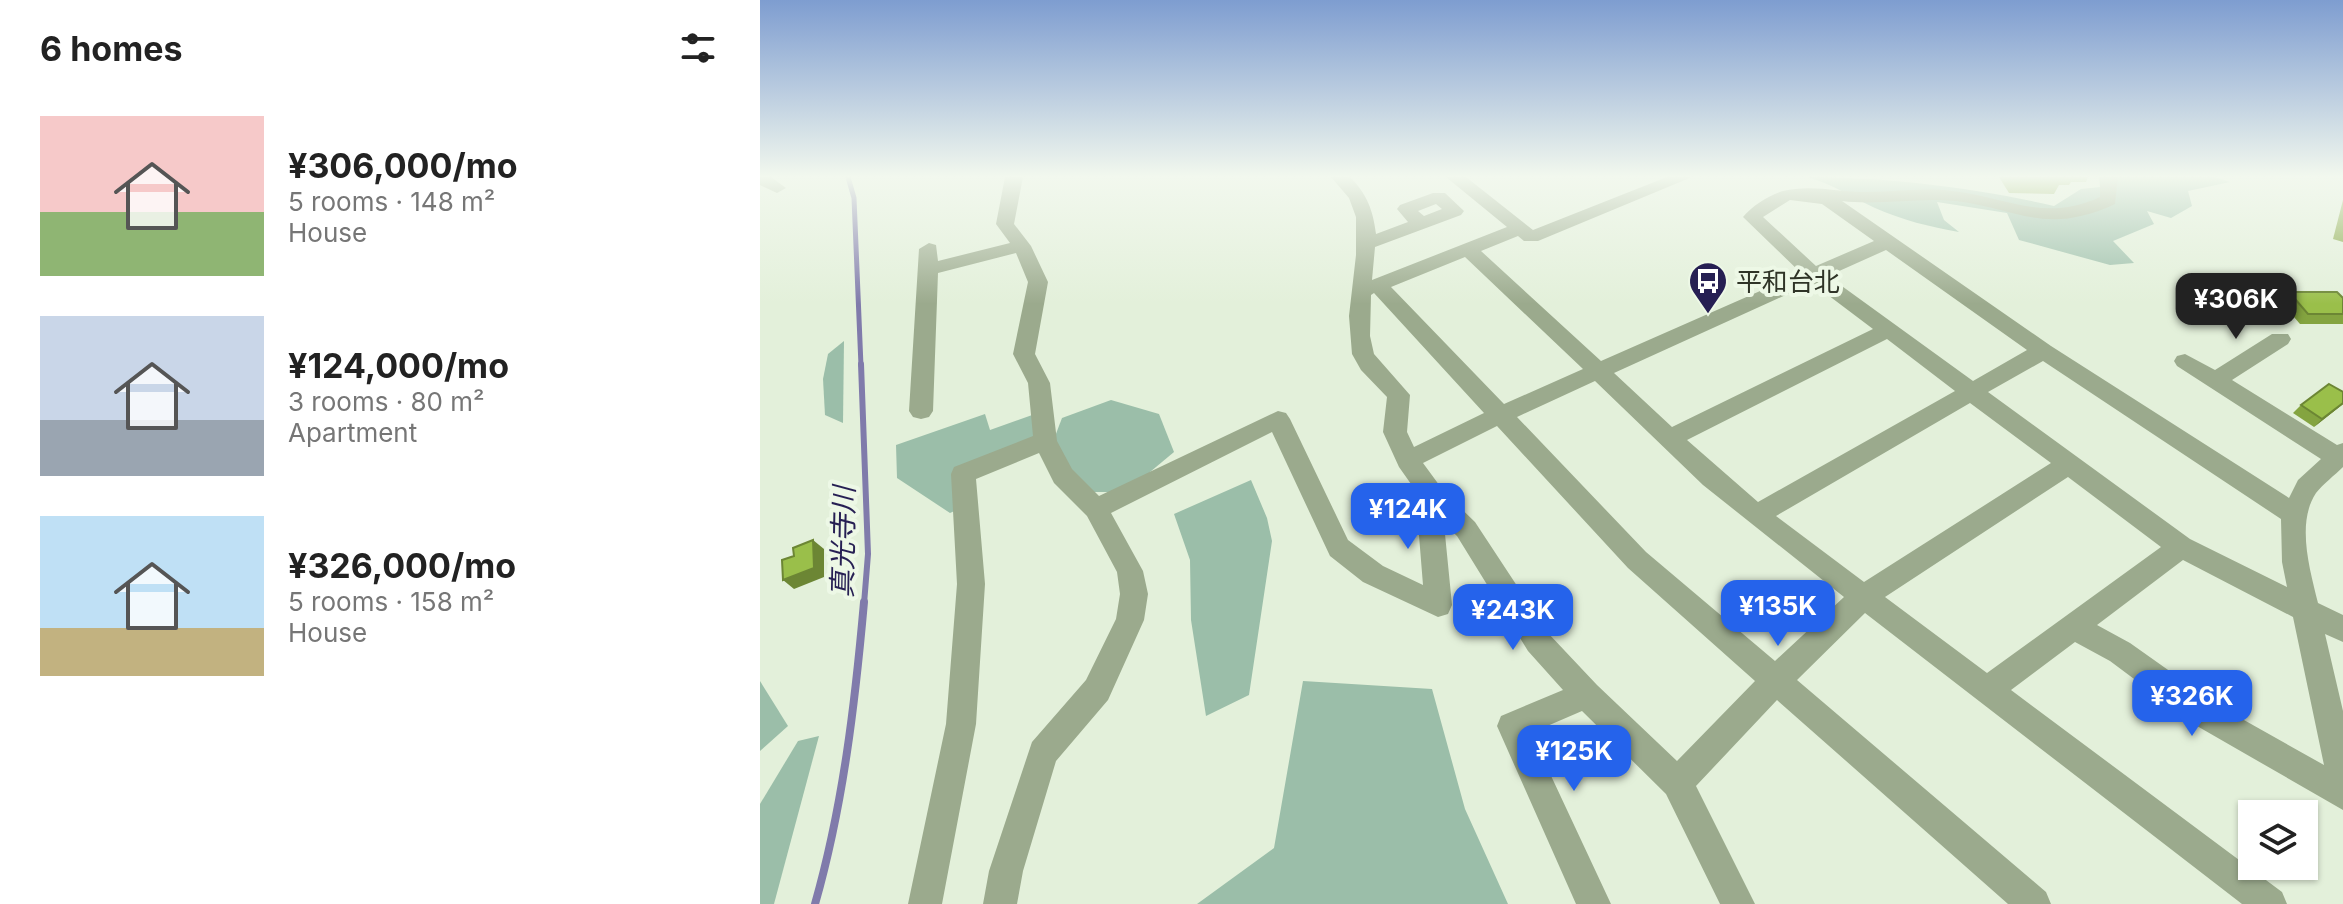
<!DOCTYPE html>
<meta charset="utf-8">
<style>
:root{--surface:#fff;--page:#f2f2f2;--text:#222;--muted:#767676;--accent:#2563eb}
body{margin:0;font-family:Inter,"Noto Sans JP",sans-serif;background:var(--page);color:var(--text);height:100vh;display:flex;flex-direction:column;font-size:30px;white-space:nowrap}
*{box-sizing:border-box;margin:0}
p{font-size:26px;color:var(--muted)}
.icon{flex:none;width:44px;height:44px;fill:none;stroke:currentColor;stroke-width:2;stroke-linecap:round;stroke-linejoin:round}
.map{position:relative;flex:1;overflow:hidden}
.sheet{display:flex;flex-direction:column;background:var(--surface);width:760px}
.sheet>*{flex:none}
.buttons{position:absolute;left:1478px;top:800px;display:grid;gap:16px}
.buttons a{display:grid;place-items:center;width:80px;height:80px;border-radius:0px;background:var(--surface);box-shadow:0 2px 6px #0004;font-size:40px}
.price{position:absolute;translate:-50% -68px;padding:0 18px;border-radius:16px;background:var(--accent);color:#fff;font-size:26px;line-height:52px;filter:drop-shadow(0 2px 4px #0008)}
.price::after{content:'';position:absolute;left:50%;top:48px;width:24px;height:18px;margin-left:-12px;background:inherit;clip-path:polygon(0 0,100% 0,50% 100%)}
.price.active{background:#222;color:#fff}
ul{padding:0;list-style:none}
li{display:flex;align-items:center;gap:24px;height:200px;padding:0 40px}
li span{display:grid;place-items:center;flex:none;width:224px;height:160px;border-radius:0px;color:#555}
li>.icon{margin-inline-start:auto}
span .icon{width:96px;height:96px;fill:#fffc;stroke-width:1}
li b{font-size:34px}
h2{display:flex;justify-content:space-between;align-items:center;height:96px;padding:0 40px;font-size:34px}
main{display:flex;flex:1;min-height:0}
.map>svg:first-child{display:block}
</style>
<main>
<section class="sheet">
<h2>6 homes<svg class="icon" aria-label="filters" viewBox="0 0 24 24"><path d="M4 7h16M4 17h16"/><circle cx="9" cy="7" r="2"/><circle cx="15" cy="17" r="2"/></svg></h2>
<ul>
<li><span style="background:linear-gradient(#f6c9c9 60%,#8fb573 0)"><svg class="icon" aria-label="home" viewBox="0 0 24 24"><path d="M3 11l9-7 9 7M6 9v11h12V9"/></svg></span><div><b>¥306,000/mo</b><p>5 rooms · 148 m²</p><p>House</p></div></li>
<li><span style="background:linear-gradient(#c9d6e8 65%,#9aa5b1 0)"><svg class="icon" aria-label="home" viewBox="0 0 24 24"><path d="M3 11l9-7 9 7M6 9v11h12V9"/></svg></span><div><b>¥124,000/mo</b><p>3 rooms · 80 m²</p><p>Apartment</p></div></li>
<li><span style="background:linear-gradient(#bfe0f5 70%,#c2b280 0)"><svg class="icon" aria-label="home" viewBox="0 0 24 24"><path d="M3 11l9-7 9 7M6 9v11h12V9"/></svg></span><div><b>¥326,000/mo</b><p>5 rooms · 158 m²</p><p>House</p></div></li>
</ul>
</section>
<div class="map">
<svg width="1583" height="904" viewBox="0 0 1583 904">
<rect width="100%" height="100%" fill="#e3f0da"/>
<g fill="#9bbea9">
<path d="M1047,177C1127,177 1216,188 1294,206L1321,189L1340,187L1339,177H1455L1470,182L1428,191L1432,206L1411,218L1387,211L1394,224L1353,241L1374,263L1350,265L1259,240L1247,213L1177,202L1184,220L1199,232C1170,227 1142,220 1115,208C1091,197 1073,184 1047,177Z"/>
<path d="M84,341L83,423L65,415L63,379L68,354Z"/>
<path d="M351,400L399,414L414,452L366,492H329L286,460L302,418Z"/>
<path d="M225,414L230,430L275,414L277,437L195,472L199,509L190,513L137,478L136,445Z"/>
<path d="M491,480L507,518L512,541L489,695L446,716L431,620L430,560L414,514Z"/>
<path d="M0,681L28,726L0,751Z"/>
<path d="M543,681L672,689L705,809L748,904H437L514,848Z"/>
<path d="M59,736L14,904H0V804L38,741Z"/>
</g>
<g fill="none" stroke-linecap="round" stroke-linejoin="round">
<path stroke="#807bab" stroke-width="5" d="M88,177L94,198L101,366"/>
<path stroke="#807bab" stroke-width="6" d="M101,364L108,554L104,604"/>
<path stroke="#807bab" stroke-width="8" d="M55,904C83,806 95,704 104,602"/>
<g fill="#9baa8d" fill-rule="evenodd">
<path d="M0,177H11L26,188L17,193L0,185Z"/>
<path d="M245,177H263L254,224L271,246L288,282L275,354L290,383L297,441L312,469L339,496L518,411L526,413L530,419L588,540L623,566L663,585L658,523L663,501L639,467L623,432L627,397L601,370L592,354L589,316L596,255V217L589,198L571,177H590C607,194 613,210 616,234L648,222L637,209L640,205L673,193H685L704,211L701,215L615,247L612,280L747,227L686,177H706L773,230L907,177H932L778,241H764L758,236L721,251L841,361L1041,273L983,217C992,206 1009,195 1023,191C1051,184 1077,192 1106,192C1135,192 1163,187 1192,191C1247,197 1284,223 1340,197V177H1358L1355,204C1280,239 1252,203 1181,200C1148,199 1115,205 1082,201L1291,346L1529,498L1538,480L1561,459L1417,366L1414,361L1417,356L1425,354L1455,370L1512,334H1528L1531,339L1528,344L1472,380L1577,445L1583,443V467C1575,475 1563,484 1556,493C1536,523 1550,570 1558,603L1583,615V642L1565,634L1583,711V810L1437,726L1350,661L1315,642L1251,690L1522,892L1527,904H1482L1105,613L1037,680L1286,892L1291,904H1248L1017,700L936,786L995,904H960L906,794L822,711L771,733L851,904H816L737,726L741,716L803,690L768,651L697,536L684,524L692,605L688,614L678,617L603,582L570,556L512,432L351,513L383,571L388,594L384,620L348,700L296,761L263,871L257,904H223L229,871L272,742L326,680L356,619L360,594L357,572L327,516L294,483L279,453L216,479L225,584L216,724L182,904H148L186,724L197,584L191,474L194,467L273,436L268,383L253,354L268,282L256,253L178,273L173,411L169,417L161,419L153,417L149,411L159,249L169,243L176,245L178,261L250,243L236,224ZM1030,200L1062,204L1114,241L1056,266L1003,217ZM676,204L682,209L664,216L658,211ZM1126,250L1267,350L1213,381L1068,276ZM705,257L823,369L744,404L631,287ZM1052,283L1113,329L912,427L854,373ZM614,293L724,413L654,447L647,432L650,395L614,354L610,336L611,295ZM1127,339L1195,391L998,502L927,440ZM1283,361L1521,519L1522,562L1527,587L1430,539L1228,392ZM835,381L943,485L1084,597L1015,661L886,552L757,417ZM1210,403L1291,463L1104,582L1016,516ZM737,426L868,568L995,681L917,761L837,685L788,633L715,522L685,493L663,463ZM1308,477L1401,547L1227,673L1125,597ZM1423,560L1533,617L1564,765L1459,706L1370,643L1337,625Z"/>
</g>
</g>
<g fill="#84a440">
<path d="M1239,177H1328L1326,182H1311L1309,185H1299L1294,194L1249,193Z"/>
<path d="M1583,200V242L1573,239Z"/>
<path d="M1529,292L1583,298V324H1540L1521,302Z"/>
<path d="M1583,404L1554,427L1533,413L1541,405Z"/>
</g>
<g fill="#6c8634">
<path d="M1583,403V404L1554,427L1562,419Z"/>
<path d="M53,540L64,549V577L34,589L23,580Z"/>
</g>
<g fill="#9abf4a" stroke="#6c8634" stroke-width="2">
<path d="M1529,292H1577L1583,298V314H1548Z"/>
<path d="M1569,384L1583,392V403L1562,419L1541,405Z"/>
<path d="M53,540L54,568L23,580L22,560L34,556L33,548Z"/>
</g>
<linearGradient id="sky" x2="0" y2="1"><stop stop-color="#7e9dd0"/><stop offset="0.58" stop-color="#f2f8ee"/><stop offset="1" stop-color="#f2f8ee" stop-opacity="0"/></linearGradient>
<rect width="1583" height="304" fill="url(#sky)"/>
<defs>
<g id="bus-pin" transform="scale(2)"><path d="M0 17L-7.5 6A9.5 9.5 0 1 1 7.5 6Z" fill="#261f53" stroke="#edf8e6"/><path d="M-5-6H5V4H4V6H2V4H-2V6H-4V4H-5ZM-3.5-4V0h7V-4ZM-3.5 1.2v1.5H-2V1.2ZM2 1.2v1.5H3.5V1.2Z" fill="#fff"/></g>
</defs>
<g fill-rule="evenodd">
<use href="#bus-pin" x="948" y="281"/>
</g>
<g text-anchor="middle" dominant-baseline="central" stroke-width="8" stroke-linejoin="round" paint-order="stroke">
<g font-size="26" fill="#2f3427" stroke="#edf8e6" text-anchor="start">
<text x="976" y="281">平和台北</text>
</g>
<g font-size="28" font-style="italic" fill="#261f53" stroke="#edf8e6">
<text transform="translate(83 542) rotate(-89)">真光寺川</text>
</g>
</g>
</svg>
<div class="buttons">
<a><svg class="icon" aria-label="layers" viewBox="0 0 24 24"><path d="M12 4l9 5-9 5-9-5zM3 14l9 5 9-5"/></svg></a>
</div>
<b class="price active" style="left:1476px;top:341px">¥306K</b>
<b class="price" style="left:648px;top:551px">¥124K</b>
<b class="price" style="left:1018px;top:648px">¥135K</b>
<b class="price" style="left:753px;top:652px">¥243K</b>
<b class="price" style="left:1432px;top:738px">¥326K</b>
<b class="price" style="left:814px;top:793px">¥125K</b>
</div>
</main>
